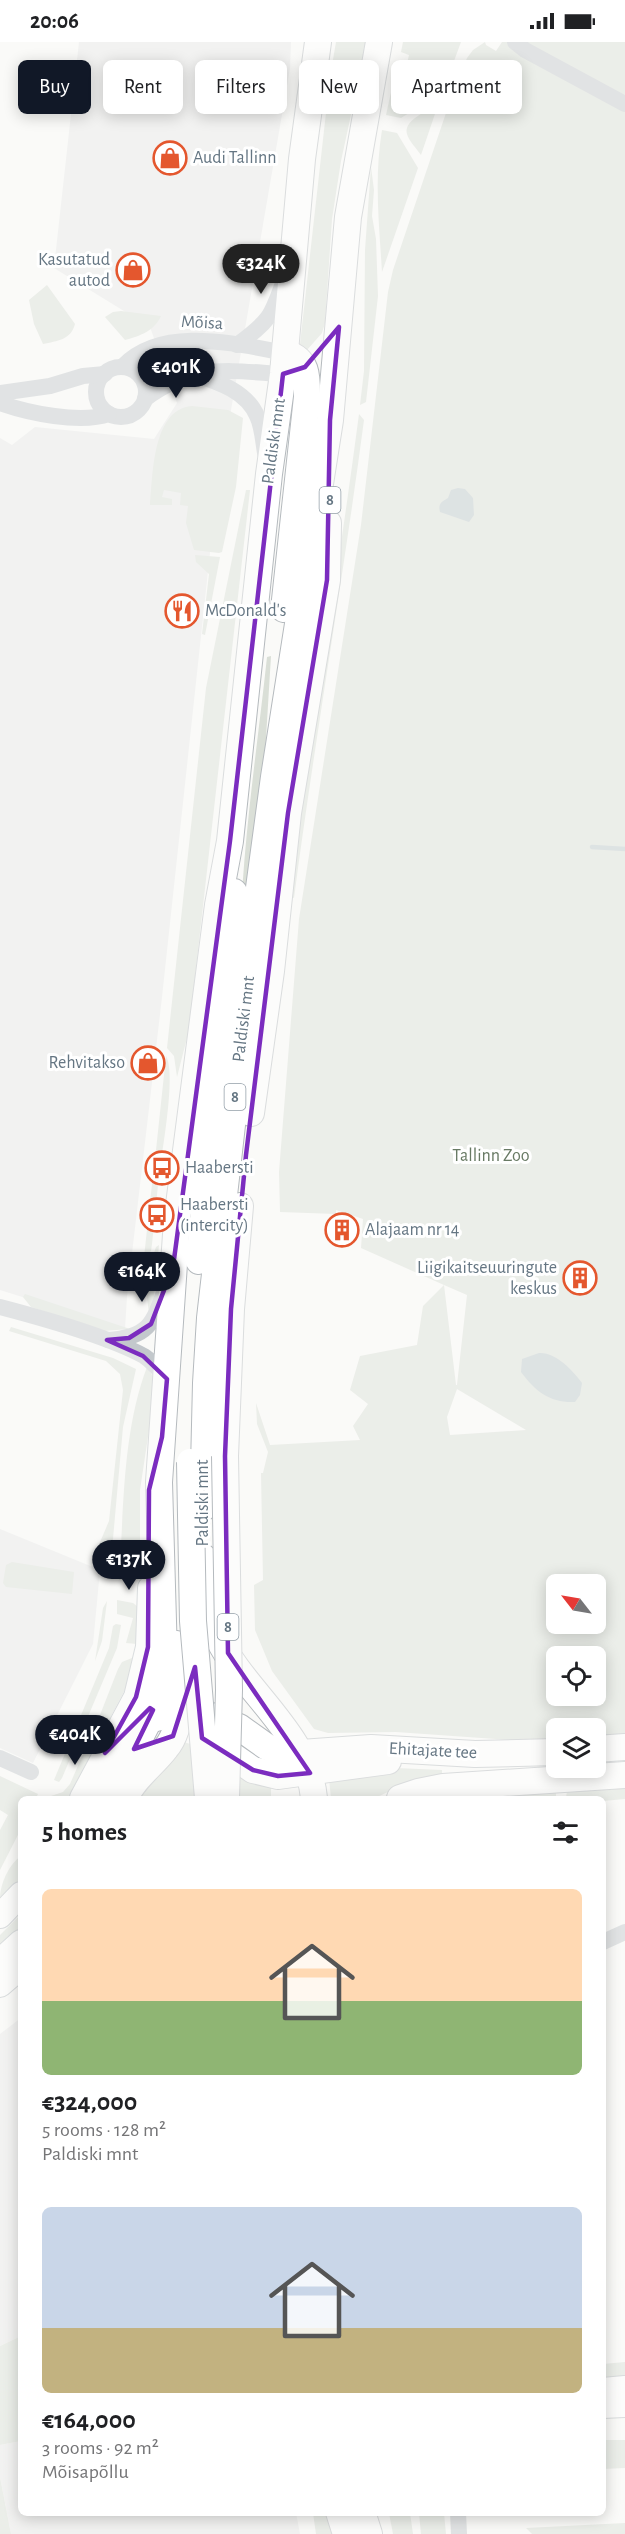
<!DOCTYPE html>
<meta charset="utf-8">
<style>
:root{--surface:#fff;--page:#f2f2f2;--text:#202124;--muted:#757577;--accent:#111827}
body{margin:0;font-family:"Alegreya Sans",sans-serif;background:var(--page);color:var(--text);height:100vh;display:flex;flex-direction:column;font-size:22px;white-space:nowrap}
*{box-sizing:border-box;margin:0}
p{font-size:20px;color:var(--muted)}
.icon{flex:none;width:33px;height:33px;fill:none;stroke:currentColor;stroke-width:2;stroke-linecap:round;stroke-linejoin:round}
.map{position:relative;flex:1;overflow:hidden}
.drawer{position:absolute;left:18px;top:1754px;width:588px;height:720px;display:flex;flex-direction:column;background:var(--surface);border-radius:9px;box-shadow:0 3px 15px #0003}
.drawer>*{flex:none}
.guide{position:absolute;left:18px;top:18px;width:590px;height:54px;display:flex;gap:12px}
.needle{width:39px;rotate:301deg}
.tools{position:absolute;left:546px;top:1532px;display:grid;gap:12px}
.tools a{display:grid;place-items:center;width:60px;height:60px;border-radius:9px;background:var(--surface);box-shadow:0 3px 15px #0003;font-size:30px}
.price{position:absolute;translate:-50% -51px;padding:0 14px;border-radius:21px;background:var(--accent);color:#fff;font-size:20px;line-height:39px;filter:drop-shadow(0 2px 3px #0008)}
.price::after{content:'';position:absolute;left:50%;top:36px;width:18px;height:14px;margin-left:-9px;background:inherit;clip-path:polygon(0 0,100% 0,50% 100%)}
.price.selected{background:#222;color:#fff}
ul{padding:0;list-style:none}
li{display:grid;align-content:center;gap:12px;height:318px;padding:0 24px}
li span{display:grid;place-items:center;height:186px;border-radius:9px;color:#555}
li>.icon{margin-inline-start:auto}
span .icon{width:108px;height:108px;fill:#fffc;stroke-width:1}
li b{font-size:26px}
h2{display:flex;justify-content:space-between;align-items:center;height:72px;padding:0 24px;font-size:26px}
.tag{padding:0 21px;border-radius:9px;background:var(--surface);box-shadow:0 3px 15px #0003;font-size:21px;line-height:54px}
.tag.selected{background:var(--accent);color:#fff}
.status{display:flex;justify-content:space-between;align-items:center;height:42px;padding:0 30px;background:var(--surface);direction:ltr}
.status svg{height:16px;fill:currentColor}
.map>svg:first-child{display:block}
</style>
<div class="status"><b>20:06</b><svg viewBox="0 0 49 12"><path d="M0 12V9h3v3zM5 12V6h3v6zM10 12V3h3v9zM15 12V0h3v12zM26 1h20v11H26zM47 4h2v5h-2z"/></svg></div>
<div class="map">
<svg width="625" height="2492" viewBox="0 0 625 2492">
<rect width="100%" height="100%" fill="#fafaf8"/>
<g fill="#e8e9e9">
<path d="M79,0H291L290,26L216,455L162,955L127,1254L125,1287L0,1248V396L12,403L35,385L154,397L177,361L150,285L54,226Z"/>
<path d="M0,1487L100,1528L93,1602L33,1721L0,1706Z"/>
<path d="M21,1976V2294L0,2304V1992Z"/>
<path d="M21,2399V2470L296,2471L300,2492H11L0,2435V2403Z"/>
</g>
<g fill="#dadfd7" fill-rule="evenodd">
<path d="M336,0H367L356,48L329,41Z"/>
<path d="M403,0H461L444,46L439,52L401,76L386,73L395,32H399L401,25L406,26L409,13L401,10Z"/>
<path d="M485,0L486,3L496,9L502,0H625V1692L596,1695V1686H556V1697L524,1699L396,1690L328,1691L314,1687L272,1629L255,1588L254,1543L263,1538L261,1431H263L268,1410L257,1382L256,1361L270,1403L360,1398L353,1384L368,1362L350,1348L360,1314L417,1303L423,1264L444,1243L361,1206L363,1177L336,1168V1172L280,1170L279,1130L299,877L361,483L388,250L393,228L448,65L467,16L473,8ZM444,1243L467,1253L457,1343H456ZM457,1347L526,1388L450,1393L447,1375ZM556,1542H596V1581H556ZM556,1614H596V1653H556Z"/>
<path d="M328,53L354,59L341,119L332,177L325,281L322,291L307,308L300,302Z"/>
<path d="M438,63L421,113C417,107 409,99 407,92C403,78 429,68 438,63Z"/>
<path d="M382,88L397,91L418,126L382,230C379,180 374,137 382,88Z"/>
<path d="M371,125L374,148L372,174L376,197L378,254L366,360L360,363L364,329L365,208Z"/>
<path d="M47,243L75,282C71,298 57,299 43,302L34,282L29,258Z"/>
<path d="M121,269L161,274C154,289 140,294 125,298L105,275L113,270Z"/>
<path d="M192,364L228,368L243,376L236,445L222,510L219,511L194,508L186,481L188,464L180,463L181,451L164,448L162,455L172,457V463H150C153,434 152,367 192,364Z"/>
<path d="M359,372L364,378C343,538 315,696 294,856L289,854C311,693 338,533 359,372Z"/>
<path d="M246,448H250L189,988L177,1035L174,1014L167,1006L206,646Z"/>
<path d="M195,513L220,515L205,593L202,592L209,532L196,520Z"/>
<path d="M271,614L262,762L240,925C239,822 256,718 267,615Z"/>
<path d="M166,1014C176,1031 163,1104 160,1127H154Z"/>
<path d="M153,1133H159L152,1202L151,1209L144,1215Z"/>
<path d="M159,1203L153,1265L149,1272L143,1222L153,1214L156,1205Z"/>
<path d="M25,1252L130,1287L103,1289L31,1265L23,1255Z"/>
<path d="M11,1285L113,1316L136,1327L123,1385L111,1519L95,1512L109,1479L123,1348L120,1332L106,1319L9,1289Z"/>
<path d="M147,1325L152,1333L155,1348L140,1448V1524C134,1534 129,1537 119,1538C124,1468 122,1391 147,1325Z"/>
<path d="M12,1520L74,1530L72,1552L6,1545L3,1541L6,1523Z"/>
<path d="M117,1558L133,1561L138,1565L137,1602L126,1601L133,1576L117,1572Z"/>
<path d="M107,1559L102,1599L95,1619L103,1566Z"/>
<path d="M116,1582L121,1583L117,1606L62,1736L59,1740L54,1738L109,1606L113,1584Z"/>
<path d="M132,1616L130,1638L68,1756H45L63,1750L70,1742L100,1673L118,1627L122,1620Z"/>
<path d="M184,1700L212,1709L271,1745V1756H139C154,1734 173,1725 184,1700Z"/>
<path d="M396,1726L442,1728V1735L407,1741L375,1756H331L329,1737Z"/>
<path d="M0,1734L38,1752L36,1756H21V1787L0,1828V1788L8,1773L0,1768Z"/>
<path d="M625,1743V1757L603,1759V1756H566L567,1749Z"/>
<path d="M556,1749V1756H445Z"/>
<path d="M21,1814V1836L0,1856C0,1842 9,1822 21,1814Z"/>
<path d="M21,1872V1887L0,1907V1893Z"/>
<path d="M21,2294V2399L0,2403V2304Z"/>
<path d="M625,2320V2336L603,2337V2322Z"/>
<path d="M603,2398H625V2426L603,2427Z"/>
<path d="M0,2435L11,2492H0Z"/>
<path d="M313,2471H333L338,2492H316Z"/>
<path d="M389,2471H410L413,2492H393Z"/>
<path d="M419,2471H444L446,2492H421Z"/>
<path d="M625,2481V2492H532L526,2486Z"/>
</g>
<g fill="#bbc7cb">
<path d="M458,446L465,447L473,456L474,473L469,480L440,470C438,462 441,460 448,456L451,448Z"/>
<path d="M539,1311C556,1310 572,1328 582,1341L580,1353L575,1360C550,1361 536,1350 521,1330L522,1317Z"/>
</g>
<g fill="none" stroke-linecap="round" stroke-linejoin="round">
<path stroke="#bbc7cb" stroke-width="4.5" d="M592,805L625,807"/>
<g stroke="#b3babf" stroke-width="26">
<g id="secondary">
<path d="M82,1756L136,1655L148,1605L150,1546"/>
<path d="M0,1874L21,1852"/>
<path d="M0,1919L21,1900"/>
<path d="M0,1943L21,1925"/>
<path d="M603,2348L625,2346"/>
<path d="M603,2364L625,2363"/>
</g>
</g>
<g stroke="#b5babe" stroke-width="28">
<g id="primary">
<path d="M284,567L307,355C307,335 308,318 286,311"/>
<path d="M251,1071L271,929L288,771L327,538L328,481"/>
<path d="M199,1219L235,865L234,850"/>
<path d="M225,1414L231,1267L240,1164"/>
<path d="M203,1466L206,1341L210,1276L259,846L274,735L330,378L348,175L379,0"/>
<path d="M203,1515C203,1542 206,1571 218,1596C245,1651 308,1692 314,1756"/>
<path d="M149,1678L178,1670L206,1672L239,1685L267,1705L287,1712L371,1706L475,1712L556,1710"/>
<path d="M211,1699L253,1728L278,1734L388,1719"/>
<path d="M596,1707L625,1705"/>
<path d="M101,1756L112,1732L124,1716L134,1707L149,1678L159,1652L164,1614L159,1440L177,1178L218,863L230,799L269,432L283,332L302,117L318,0"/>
<path d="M125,1756C134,1736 153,1723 166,1706C187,1681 180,1632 177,1602"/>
<path d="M400,1756L418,1750L443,1745L625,1733"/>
<path d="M339,2470L346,2492"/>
<path d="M362,2470L369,2492"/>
</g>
</g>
<g stroke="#c3c8cc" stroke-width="16">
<path d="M515,0L525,8L625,62"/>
<path d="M237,303C269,279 271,276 284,238"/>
<path d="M123,324C163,283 235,302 286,311"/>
<circle cx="121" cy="350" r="25"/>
<path d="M196,333C219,340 247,350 257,374C263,386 263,403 266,416"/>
<path d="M0,351L50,344L83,334L105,332"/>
<path d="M145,357C193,321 228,329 283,332"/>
<path d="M0,361C28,371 80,382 109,372"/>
<path d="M0,1265C42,1276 107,1294 144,1314C153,1320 160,1329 167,1337"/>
<path d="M108,1298C148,1295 153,1283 165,1247"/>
<path d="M0,1716L31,1730"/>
<path d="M603,1900L625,1890"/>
<path d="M458,2470L459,2492"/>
</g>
<use href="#secondary" stroke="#fff" stroke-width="24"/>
<use href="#primary" stroke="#fff" stroke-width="26"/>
<g stroke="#b5babe" stroke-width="28" stroke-linecap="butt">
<g id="primary-bridge">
<path d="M225,1414L229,1648L226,1756"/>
<path d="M190,1420L193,1579L208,1756"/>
</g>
</g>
<use href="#primary-bridge" stroke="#fff" stroke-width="26"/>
</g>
<path d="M0 0H625V2492H0ZM339,285L330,378L327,538L288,771L246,1113L231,1267L225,1414L228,1611L310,1731L278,1734L253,1728L202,1696L195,1625L173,1694L134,1707L153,1668L150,1666L105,1711L136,1655L148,1605L149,1448L162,1395L167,1337L143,1314L107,1298L129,1296L151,1282L173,1225L230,799L283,332L305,325Z" fill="#fafaf8" fill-opacity=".55" fill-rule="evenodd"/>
<path fill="none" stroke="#7b2cbf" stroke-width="4.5" stroke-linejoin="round" d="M339,285L330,378L327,538L288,771L246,1113L231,1267L225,1414L228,1611L310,1731L278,1734L253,1728L202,1696L195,1625L173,1694L134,1707L153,1668L150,1666L105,1711L136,1655L148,1605L149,1448L162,1395L167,1337L143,1314L107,1298L129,1296L151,1282L173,1225L230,799L283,332L305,325Z"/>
<defs>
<g id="shop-ring" transform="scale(1.725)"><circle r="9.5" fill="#fff" stroke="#e4572e" stroke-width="1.5"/><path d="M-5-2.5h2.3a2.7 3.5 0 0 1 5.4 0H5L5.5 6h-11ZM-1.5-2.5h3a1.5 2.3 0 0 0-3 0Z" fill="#e4572e"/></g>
<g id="restaurant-ring" transform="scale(1.725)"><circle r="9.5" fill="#fff" stroke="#e4572e" stroke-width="1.5"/><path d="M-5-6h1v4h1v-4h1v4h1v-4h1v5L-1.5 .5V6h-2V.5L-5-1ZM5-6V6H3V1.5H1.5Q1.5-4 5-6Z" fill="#e4572e"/></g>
<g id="bus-ring" transform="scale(1.725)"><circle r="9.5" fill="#fff" stroke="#e4572e" stroke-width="1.5"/><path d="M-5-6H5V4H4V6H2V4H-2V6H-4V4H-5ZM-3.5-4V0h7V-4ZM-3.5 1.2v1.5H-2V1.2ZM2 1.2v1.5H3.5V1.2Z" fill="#e4572e"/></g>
<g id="building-ring" transform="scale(1.725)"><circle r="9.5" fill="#fff" stroke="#e4572e" stroke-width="1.5"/><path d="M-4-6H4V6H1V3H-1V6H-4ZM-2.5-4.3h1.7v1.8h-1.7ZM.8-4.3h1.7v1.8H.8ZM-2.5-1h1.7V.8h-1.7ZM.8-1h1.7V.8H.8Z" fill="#e4572e"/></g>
</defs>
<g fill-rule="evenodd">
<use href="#shop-ring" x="170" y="116"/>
<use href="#shop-ring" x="133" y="228"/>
<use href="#restaurant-ring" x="182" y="569"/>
<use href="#shop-ring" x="148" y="1021"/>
<use href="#bus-ring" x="162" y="1126"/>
<use href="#bus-ring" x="157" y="1173"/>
<use href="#building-ring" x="342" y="1188"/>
<use href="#building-ring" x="580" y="1236"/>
</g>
<g text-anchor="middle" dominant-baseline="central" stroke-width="6" stroke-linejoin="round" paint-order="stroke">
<g fill="#fff" stroke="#939fa8" stroke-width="1.5">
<rect x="319.5" y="445" width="21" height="26" rx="4.5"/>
<rect x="224.5" y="1042" width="21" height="26" rx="4.5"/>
<rect x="217.5" y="1572" width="21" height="26" rx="4.5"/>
</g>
<g font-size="16" font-weight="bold" fill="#657683">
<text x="330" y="458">8</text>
<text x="235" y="1055">8</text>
<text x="228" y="1585">8</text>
</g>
<g font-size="18" fill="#657683" stroke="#fff" text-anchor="start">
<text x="193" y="116">Audi Tallinn</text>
<text x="110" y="218" text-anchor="end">Kasutatud<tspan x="110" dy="21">autod</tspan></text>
<text x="205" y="569">McDonald's</text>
<text x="125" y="1021" text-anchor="end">Rehvitakso</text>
<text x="185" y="1126">Haabersti</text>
<text x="180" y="1163">Haabersti<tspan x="180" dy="21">(intercity)</tspan></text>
<text x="365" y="1188">Alajaam nr 14</text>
<text x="557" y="1226" text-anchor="end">Liigikaitseuuringute<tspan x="557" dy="21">keskus</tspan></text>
</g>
<g font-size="18" fill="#657683" stroke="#fff">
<text transform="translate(202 281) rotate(3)">Mõisa</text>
<text transform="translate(274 399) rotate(-82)">Paldiski mnt</text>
<text transform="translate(244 977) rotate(-83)">Paldiski mnt</text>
<text transform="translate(203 1461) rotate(-90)">Paldiski mnt</text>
<text transform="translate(433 1709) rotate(3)">Ehitajate tee</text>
</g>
<g font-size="18" fill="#687a64" stroke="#fff">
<text x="491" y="1114">Tallinn Zoo</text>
</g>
</g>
</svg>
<div class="tools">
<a><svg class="needle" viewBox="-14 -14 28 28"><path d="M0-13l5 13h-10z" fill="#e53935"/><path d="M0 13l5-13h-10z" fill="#757577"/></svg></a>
<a><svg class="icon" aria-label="locate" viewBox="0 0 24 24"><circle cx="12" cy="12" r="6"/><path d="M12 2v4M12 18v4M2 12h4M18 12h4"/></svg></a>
<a><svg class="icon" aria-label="layers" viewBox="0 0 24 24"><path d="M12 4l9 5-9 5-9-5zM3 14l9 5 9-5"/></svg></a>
</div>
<b class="price selected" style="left:261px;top:253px">€324K</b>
<b class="price" style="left:176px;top:357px">€401K</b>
<b class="price" style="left:142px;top:1261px">€164K</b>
<b class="price" style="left:129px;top:1549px">€137K</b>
<b class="price" style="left:75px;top:1724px">€404K</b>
<div class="guide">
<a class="tag selected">Buy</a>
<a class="tag">Rent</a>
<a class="tag">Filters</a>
<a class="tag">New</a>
<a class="tag">Apartment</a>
</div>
<section class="drawer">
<h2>5 homes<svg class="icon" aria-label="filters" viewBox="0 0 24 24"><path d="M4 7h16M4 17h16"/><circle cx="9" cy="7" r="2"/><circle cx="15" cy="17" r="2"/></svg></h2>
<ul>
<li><span style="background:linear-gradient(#ffd9b3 60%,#8fb573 0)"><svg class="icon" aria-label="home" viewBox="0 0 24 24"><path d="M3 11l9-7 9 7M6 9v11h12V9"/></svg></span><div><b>€324,000</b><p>5 rooms · 128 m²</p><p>Paldiski mnt</p></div></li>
<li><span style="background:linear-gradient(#c9d6e8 65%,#c2b280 0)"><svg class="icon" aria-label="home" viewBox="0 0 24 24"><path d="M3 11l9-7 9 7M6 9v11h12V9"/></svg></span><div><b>€164,000</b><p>3 rooms · 92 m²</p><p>Mõisapõllu</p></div></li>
</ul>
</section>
</div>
